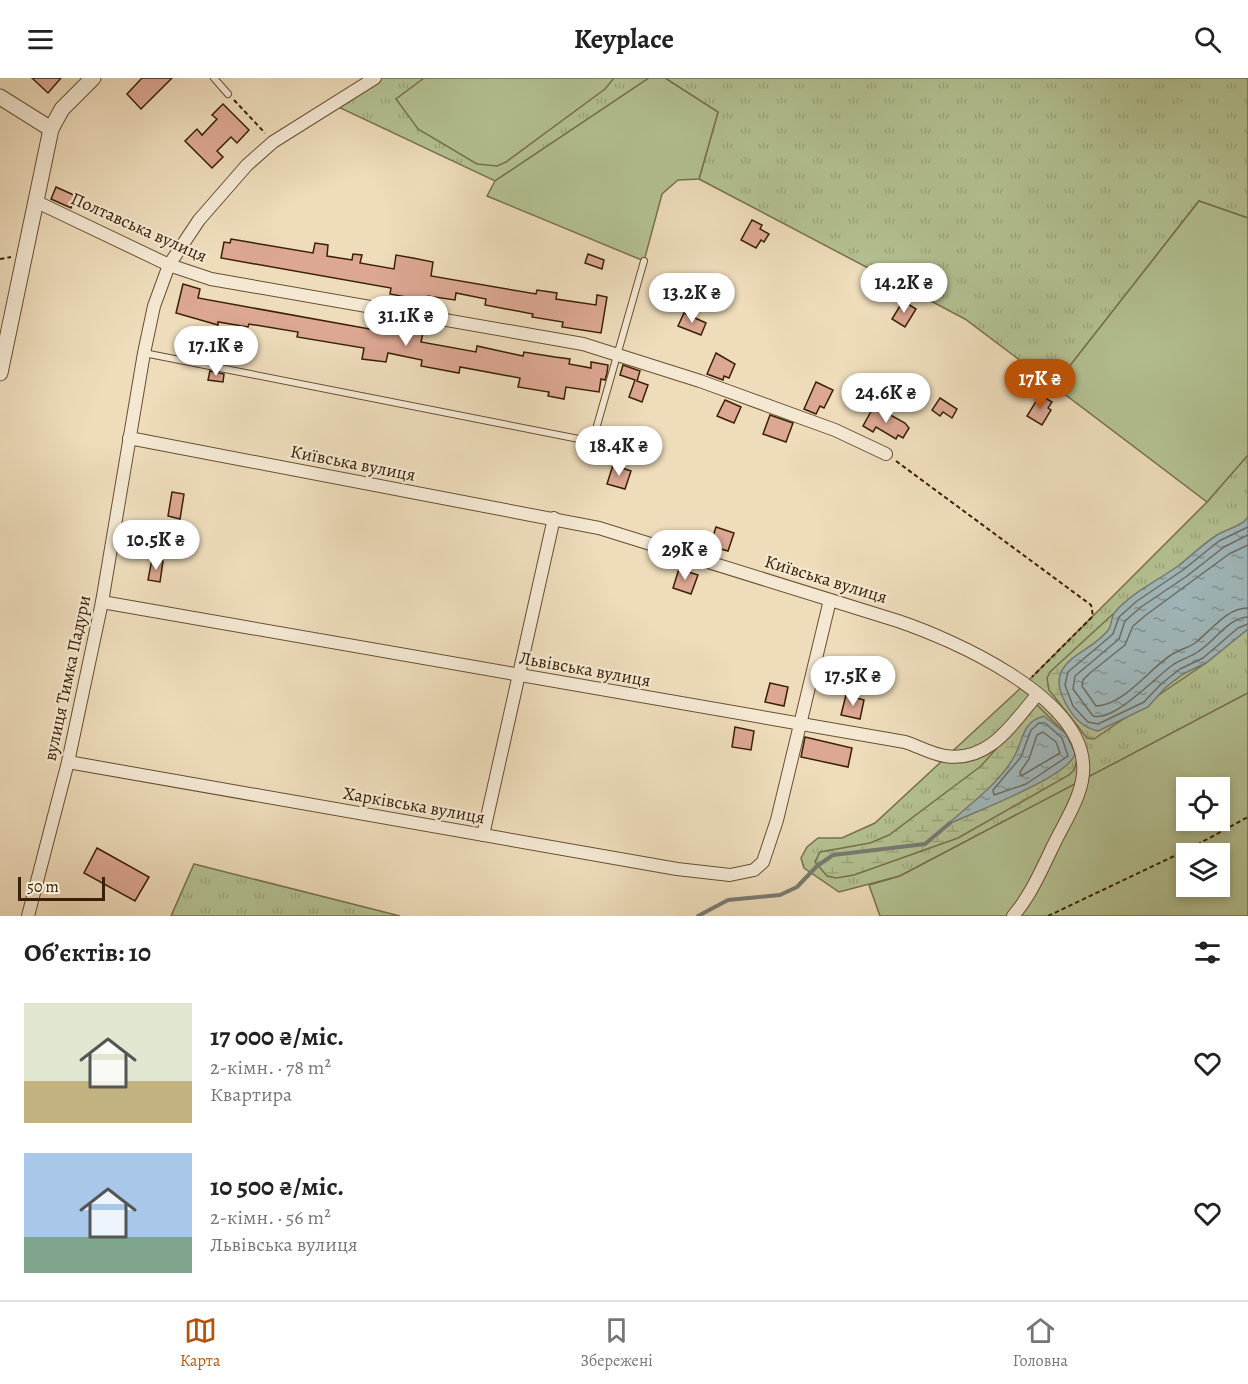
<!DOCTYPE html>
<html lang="uk">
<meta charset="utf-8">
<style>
:root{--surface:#fff;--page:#f2f2f2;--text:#222;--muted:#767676;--line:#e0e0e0;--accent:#b45309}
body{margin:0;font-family:Alegreya,serif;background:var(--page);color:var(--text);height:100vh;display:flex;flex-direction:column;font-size:22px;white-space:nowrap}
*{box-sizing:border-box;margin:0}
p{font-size:20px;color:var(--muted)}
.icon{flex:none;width:33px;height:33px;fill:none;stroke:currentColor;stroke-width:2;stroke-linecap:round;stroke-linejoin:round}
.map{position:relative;height:838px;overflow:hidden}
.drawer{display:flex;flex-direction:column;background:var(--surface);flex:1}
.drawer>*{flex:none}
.controls{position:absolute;left:1176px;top:699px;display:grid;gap:12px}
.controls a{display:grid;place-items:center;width:54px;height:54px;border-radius:0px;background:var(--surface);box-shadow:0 3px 9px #0003;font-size:30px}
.scale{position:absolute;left:18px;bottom:15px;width:87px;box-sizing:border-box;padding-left:6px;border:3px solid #3a2004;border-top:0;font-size:16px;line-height:21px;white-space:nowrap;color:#3a2004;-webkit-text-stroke:4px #f4e8d3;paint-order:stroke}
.price{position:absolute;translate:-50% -51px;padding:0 14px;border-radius:21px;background:#fff;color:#222;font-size:20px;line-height:39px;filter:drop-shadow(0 2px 3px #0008)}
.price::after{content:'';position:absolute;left:50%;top:36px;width:18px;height:14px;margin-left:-9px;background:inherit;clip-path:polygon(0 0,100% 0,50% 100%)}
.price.current{background:var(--accent);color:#fff}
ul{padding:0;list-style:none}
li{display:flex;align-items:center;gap:18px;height:150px;padding:0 24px}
li span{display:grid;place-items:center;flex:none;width:168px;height:120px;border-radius:0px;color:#555}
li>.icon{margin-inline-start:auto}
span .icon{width:72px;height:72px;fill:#fffc;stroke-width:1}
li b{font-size:26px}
h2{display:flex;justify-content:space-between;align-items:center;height:72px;padding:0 24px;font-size:26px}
header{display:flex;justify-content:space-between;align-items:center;height:78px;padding:0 24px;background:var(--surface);font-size:27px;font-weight:700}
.menu{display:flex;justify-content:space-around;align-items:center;height:84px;border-top:2px solid var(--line);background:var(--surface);font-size:16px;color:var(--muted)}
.menu a{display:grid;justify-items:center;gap:3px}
.menu .current{color:var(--accent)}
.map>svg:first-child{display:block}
</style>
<header><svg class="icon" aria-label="menu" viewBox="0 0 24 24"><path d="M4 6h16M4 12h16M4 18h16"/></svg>Keyplace<svg class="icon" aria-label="search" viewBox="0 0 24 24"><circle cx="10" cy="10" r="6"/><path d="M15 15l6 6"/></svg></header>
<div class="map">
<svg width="1248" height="838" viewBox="0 0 1248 838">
<defs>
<pattern id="grass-tufts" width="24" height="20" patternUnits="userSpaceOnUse" patternTransform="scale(1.5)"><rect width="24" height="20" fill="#b4c293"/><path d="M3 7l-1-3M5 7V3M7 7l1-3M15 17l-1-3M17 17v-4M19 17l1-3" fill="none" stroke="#9ca67d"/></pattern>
<pattern id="wetland-marsh" width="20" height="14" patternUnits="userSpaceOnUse" patternTransform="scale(1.5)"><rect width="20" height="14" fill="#b4c293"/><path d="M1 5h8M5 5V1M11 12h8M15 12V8" fill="none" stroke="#9ca67d"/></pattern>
<pattern id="water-ripples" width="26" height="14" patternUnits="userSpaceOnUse" patternTransform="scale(1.5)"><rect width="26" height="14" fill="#a0b8bc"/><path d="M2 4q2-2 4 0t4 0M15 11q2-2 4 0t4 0" fill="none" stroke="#839597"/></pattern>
</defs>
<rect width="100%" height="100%" fill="#eedcbb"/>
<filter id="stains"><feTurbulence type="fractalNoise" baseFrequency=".00333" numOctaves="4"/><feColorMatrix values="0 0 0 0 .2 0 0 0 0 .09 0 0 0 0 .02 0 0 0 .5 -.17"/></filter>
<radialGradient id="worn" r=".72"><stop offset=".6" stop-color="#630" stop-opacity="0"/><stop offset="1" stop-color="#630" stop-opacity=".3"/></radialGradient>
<g fill="url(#grass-tufts)" stroke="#77714c" stroke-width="1.5">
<path d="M375,0H649L495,103L334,27Z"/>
<path d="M665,0H1248V140L1199,123L1054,308L965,241L699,101L718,34Z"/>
<path d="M1248,376V615L900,798L839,814L804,790L801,780L807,769L818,760H842L875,745L1025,606L1207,424Z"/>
<path d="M194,786L400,838H171Z"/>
</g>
<g fill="url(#wetland-marsh)" stroke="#77714c" stroke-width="1.5">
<path d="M1113,536L1126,562L1169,592L1206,585L1094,661L1087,660L1049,612L1047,600L1050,594Z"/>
<path d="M1036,626L1066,656L1078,678L1074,692L1069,697L958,760L854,797L836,800L827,798L815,784L820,774L870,765L889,757L981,688Z"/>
</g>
<g fill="#b4c293" stroke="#77714c" stroke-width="1.5" fill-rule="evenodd">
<path d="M424,0H614L605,11L506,84L497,88L477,86L418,51L396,21Z"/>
<path d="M649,0H665L718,34L699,101L678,102L662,116L644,183L487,118L495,103Z"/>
<path d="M1199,123L1248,140V377L1207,424L1054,308Z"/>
<path d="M1248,615V838H880L869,807L900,798ZM1186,710H1220V742H1186ZM1186,776H1220V808H1186Z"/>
</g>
<g fill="url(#water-ripples)" stroke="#777b72" stroke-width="1.5">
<path d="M1248,439V551L1206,585L1183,596L1165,610L1148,629L1098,653C1083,650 1072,638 1065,624C1042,581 1091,577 1109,551C1112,546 1111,539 1115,534C1131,515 1157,503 1178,488C1191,478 1203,466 1217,457C1226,451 1243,448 1248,439Z"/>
<path d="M1044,638L1066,656L1075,675C1072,698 971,735 947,747C970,726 1001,704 1015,677C1024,660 1022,644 1044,638Z"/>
</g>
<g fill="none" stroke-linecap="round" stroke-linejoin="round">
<g stroke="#6d6c60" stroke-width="1.5">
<path d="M1248,449L1219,463L1183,492L1137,523L1119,539L1113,556L1068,594L1065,607L1073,628L1088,644L1098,646L1144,624L1161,606L1180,591L1203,580L1238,550L1248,546"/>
<path d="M1248,457L1224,469L1187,498L1141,529L1125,543L1119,561L1075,598L1073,611L1093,638C1115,644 1156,598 1174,586C1182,581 1191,579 1199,573C1215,563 1228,540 1248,539"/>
<path d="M1248,467L1229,476L1146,537L1133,548L1125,567L1090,595L1083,602L1082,608L1096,628C1123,628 1149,591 1171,577C1178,572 1188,570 1195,565C1212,552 1226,530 1248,530"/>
<path d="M1039,645H1045L1062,660L1068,678L1026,706L994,717L993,712L1021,679L1031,652Z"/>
<path d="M1043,654L1056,664L1060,675L1021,698L1020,694L1029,681L1037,657Z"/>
</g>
<path stroke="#777b72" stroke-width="4" d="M698,838L728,822L780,817L797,809L817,788L833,777L925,766L950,745"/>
</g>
<g fill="#dca793" stroke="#3a2004" stroke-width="1.5">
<path d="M32,0H61L48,15Z"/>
<path d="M142,0H172L141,31L127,16Z"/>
<path d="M223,26L249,52L237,65L231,59L217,73L223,79L212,90L185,63L197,51L202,57L217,41L212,37Z"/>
<path d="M56,109L76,118L71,130L51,121Z"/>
<path d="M752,142L762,147L760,151L769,156L764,164L761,162L756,170L741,162Z"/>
<path d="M231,161L313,175L315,165L328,167L327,178L352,182L353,176L362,177L360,185L394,191L396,177L413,180L433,184L431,198L536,216L537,212L557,215L556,221L596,227L597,217L607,219L601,255L562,249L563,244L532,239L533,236L485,227L486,221L456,215L455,222L428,218L427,223L390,216L391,210L221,180L224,164L230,165Z"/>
<path d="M588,176L604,182L602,191L585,185Z"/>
<path d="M183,206L200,211L198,220L408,258L410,247L424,250L421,264L476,274L477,268L523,278L524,274L555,279L570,281L569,286L591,290V284L608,287L607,295L605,302L601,301L599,314L566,309L564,321L548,318L549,314L518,309L520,300L460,289L459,295L421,288L422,282L388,275L386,284L362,281L364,270L297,259L298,254L249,246L248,249L218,244V247L176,235Z"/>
<path d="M903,223L916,231L905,249L892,241Z"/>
<path d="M684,235L706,245L701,257L678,248Z"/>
<path d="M716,275L735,286L729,300L724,298L723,302L707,296Z"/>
<path d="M623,287L640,293L637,303L648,307L642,324L629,319L635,302L620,297Z"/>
<path d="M210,293L224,296L223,304L208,302Z"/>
<path d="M816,304L833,312L824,330L820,328L816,336L804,331Z"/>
<path d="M1040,317L1052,324L1048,330L1051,332L1042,347L1027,338Z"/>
<path d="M940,320L957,331L952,340L943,334L940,338L932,332Z"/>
<path d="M725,322L741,329L734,345L717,338Z"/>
<path d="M874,328L905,345L909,350L903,360L898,357L896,361L876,349L873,354L863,348Z"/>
<path d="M770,337L793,345L786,364L763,356Z"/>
<path d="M613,387L631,393L625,411L607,406Z"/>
<path d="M172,414L184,416L180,441L168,438Z"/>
<path d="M716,449L734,455L728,473L710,468Z"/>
<path d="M152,481L163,483L160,504L148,502Z"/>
<path d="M679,491L698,497L691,516L673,510Z"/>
<path d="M770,605L788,609L784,628L765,624Z"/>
<path d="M846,617L864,622L860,641L841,637Z"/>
<path d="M735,649L754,653L751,672L732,669Z"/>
<path d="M805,659L852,670L848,689L801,679Z"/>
<path d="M97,770L149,799L135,823L84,795Z"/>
</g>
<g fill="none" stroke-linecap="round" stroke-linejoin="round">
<g stroke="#674f32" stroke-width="8">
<g id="service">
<path d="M214,0L228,16"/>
<path d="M144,275L589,363L594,358L644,183"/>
</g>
</g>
<g stroke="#674f32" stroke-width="14">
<g id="minor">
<path d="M37,124L169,187L211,201L583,266L700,303L835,352L886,376"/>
<path d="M129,360L599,450L898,543C954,562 1078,617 1083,685C1086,711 1067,740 1056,762C1043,788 1032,816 1013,838"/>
<path d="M102,524L905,664C918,668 931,676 945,678C989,685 1012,646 1037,617"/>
<path d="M68,684L677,791L730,797L754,792L763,784L777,742L830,522"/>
<path d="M483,757L554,440"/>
<path d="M28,838L68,684L102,524L144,275L154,228L169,187L199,142L247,87L273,64L375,0"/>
</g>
</g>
<g stroke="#674f32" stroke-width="17">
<g id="tertiary">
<path d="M0,19L51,51"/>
<path d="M0,295L51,51L62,31L93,0"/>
</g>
</g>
<g stroke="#3a2004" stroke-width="2" stroke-dasharray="4.5 3" stroke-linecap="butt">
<path d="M234,22L265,55"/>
<path d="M0,181L11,179"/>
<path d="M896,383L1091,527L1093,538L1032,599"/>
<path d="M1048,838L1191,770L1248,739"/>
</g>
<use href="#service" stroke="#f4e8d3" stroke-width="6"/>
<use href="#minor" stroke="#f4e8d3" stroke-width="12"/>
<use href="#tertiary" stroke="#f4e8d3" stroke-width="15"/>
</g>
<g text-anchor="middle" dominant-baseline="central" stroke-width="4.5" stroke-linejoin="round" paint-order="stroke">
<g font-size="18" fill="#3a2004" stroke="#f4e8d3">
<text transform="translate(139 149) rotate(24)">Полтавська вулиця</text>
<text transform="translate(353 385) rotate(11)">Київська вулиця</text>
<text transform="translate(826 501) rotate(17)">Київська вулиця</text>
<text transform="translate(585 591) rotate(10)">Львівська вулиця</text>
<text transform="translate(67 600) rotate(-78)">вулиця Тимка Падури</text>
<text transform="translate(414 727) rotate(10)">Харківська вулиця</text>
</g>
</g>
<rect width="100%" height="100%" filter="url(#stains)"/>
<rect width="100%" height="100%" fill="url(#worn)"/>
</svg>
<div class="controls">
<a><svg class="icon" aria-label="locate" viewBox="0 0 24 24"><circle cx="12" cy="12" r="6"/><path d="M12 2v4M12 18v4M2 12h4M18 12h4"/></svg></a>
<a><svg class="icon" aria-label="layers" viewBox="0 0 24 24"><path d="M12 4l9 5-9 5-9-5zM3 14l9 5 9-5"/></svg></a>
</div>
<div class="scale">50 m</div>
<b class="price" style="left:904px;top:236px">14.2K ₴</b>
<b class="price" style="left:692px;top:246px">13.2K ₴</b>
<b class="price" style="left:406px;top:269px">31.1K ₴</b>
<b class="price" style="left:216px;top:299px">17.1K ₴</b>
<b class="price current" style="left:1040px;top:332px">17K ₴</b>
<b class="price" style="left:886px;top:346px">24.6K ₴</b>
<b class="price" style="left:619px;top:399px">18.4K ₴</b>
<b class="price" style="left:156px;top:493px">10.5K ₴</b>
<b class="price" style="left:685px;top:503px">29K ₴</b>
<b class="price" style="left:853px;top:629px">17.5K ₴</b>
</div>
<section class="drawer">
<h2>Об’єктів: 10<svg class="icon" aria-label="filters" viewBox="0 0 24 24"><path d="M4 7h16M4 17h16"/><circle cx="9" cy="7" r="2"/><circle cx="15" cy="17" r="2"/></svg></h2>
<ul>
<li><span style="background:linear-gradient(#dfe7d0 65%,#c2b280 0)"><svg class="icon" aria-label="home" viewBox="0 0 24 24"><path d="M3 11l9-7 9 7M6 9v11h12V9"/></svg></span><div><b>17 000 ₴/міс.</b><p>2-кімн. · 78 m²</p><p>Квартира</p></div><svg class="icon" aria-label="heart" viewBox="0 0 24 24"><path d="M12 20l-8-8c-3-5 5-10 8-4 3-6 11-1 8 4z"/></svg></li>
<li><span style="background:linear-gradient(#a9c7e8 70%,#7fa58c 0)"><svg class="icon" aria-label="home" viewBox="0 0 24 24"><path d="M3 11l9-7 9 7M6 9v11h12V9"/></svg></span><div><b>10 500 ₴/міс.</b><p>2-кімн. · 56 m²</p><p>Львівська вулиця</p></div><svg class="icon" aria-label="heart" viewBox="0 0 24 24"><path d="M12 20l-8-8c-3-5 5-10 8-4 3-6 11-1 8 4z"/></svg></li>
</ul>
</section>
<nav class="menu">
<a class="current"><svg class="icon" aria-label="map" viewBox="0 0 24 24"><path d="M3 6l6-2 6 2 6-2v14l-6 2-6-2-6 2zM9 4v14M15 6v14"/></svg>Карта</a>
<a><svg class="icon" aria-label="saved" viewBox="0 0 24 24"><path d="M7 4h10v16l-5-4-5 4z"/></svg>Збережені</a>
<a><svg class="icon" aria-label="home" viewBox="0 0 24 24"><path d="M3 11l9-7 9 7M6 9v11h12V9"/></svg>Головна</a>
</nav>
